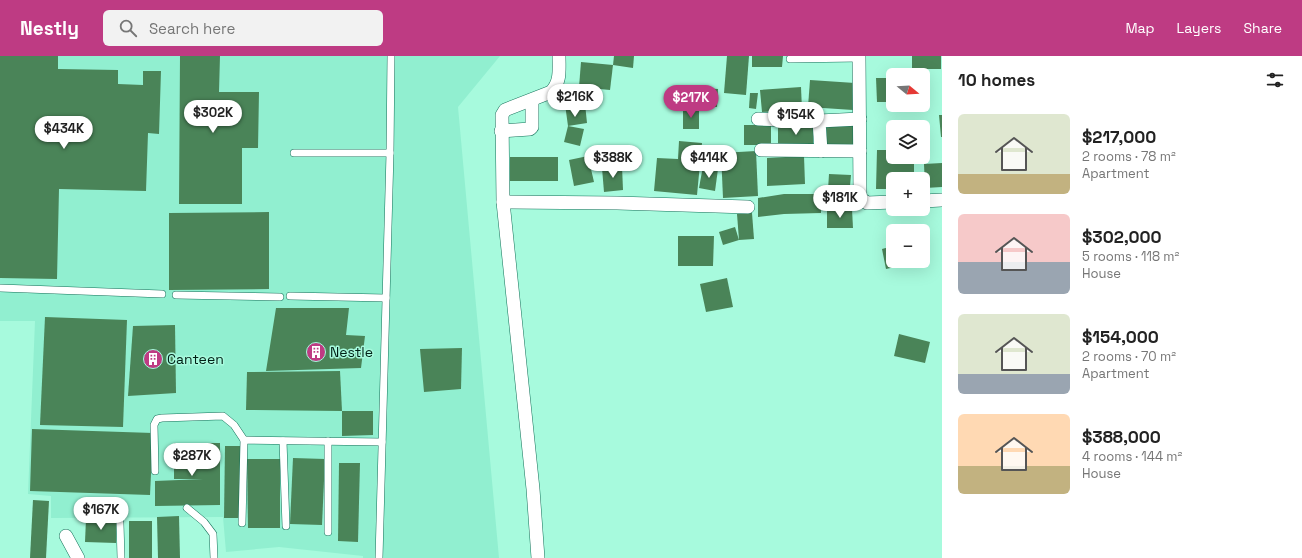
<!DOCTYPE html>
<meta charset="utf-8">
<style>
:root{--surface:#fff;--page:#f2f2f2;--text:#222;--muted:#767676;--accent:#be3b83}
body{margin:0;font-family:"Space Grotesk",sans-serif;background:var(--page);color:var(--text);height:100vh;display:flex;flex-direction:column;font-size:15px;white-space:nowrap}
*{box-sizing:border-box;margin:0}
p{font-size:13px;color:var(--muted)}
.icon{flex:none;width:22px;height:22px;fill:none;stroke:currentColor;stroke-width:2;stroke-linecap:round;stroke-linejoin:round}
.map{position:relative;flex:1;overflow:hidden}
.sheet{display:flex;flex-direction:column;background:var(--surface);width:360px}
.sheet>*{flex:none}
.needle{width:26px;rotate:108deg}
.controls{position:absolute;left:886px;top:12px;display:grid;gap:8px}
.controls a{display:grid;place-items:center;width:44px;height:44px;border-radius:6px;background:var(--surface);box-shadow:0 4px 16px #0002;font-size:20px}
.price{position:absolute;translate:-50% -34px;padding:0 9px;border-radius:14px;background:#fff;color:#222;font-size:13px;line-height:26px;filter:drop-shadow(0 1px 2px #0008)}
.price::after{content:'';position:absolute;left:50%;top:24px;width:12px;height:9px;margin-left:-6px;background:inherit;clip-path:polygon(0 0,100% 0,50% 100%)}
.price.selected{background:var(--accent);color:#fff}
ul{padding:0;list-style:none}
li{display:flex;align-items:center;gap:12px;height:100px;padding:0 16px}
li span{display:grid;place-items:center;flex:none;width:112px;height:80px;border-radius:6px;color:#555}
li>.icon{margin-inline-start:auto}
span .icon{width:48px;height:48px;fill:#fffc;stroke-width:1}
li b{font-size:17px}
h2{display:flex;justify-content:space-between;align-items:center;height:48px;padding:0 16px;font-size:17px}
header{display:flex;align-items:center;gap:24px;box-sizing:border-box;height:56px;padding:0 20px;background:var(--accent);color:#fff}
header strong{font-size:19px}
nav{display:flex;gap:22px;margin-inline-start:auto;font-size:14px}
.search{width:280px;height:36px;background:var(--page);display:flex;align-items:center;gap:10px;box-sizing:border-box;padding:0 14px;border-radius:6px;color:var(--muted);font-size:15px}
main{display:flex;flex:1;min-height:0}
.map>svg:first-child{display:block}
</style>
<header>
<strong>Nestly</strong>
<div class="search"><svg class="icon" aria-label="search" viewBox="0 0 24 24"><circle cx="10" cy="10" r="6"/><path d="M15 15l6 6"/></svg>Search here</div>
<nav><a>Map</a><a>Layers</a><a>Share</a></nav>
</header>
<main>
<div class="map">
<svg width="942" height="502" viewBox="0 0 942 502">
<rect width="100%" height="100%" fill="#a7fadd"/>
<path fill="#91efd0" d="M0,0H500L458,51L499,502H363V500L279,491L226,496L223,461L51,462V440L28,438L35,265H0Z"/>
<g fill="#4a8458">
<path d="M0,0H58V13L118,14V28L143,29V15H161L159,78L148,77L146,135L59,133L57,223L0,222Z"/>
<path d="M180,0H220L219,36H259L258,92H242V148H179Z"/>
<path d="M614,0H634L633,12L613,9Z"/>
<path d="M727,0H749L746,39L724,37Z"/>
<path d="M752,0H783L782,11H752Z"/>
<rect x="912" y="0" width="29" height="13"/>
<path d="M581,6L613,9L610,34L579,31Z"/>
<path d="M876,22H893V46H877Z"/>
<path d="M810,24L855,27L853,54L808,51Z"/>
<path d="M686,31L718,33L717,51L685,49Z"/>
<path d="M801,31L802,54L762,56L760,34Z"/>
<path d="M750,37H758L756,53L749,52Z"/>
<path d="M584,38L587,67L568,70L584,73L580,90L564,86L568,70L564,41Z"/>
<path d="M699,52V73H683V53Z"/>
<path d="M939,59H942V81H941Z"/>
<rect x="778" y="67" width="35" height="25"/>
<path d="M853,67V91H827L826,68Z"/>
<rect x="744" y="69" width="27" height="20"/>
<path d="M679,85L702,87L697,139L654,135L657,102L678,103Z"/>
<path d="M877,94H893V101H914V123H893V133H876Z"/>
<path d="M756,95L758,140L723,142L721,97Z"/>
<path d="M588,100L594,126L574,130L569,104Z"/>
<path d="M804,100L805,128L767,130V102Z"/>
<rect x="510" y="101" width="48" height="24"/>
<path d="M942,107V131L925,132L924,108Z"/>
<path d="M622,110L623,134L604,136L602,112Z"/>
<path d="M703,110L718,113L715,135L699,132Z"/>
<path d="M829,118L851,119L848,151L827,149Z"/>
<path d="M784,138H821V157L784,158L758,161V142Z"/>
<path d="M852,153L853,172H827V154Z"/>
<path d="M269,156V233L169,234V157Z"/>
<path d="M752,157L754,183L739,184L737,158Z"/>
<path d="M735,171L739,184L723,189L719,176Z"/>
<path d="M678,180H714L713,210H678Z"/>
<path d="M893,190V205H903L904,209L886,213L882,193Z"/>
<path d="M727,222L733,251L706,256L700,228Z"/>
<path d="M276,252H349L346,279L365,280L361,312L266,315Z"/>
<path d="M45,261L127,264L123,371L40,369Z"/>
<path d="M175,269L176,337L128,340L133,270Z"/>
<path d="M899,278L930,286L925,307L894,300Z"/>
<path d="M462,292L461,333L424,336L420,293Z"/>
<path d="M340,315L342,355L246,354L247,316Z"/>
<path d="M342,355H373V379L342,380Z"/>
<path d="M32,373L153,377L150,439L30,435Z"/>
<path d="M174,387H220V449L155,450V425L203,423H174Z"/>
<path d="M225,390H241L240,462H224Z"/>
<path d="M293,402L325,403L322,469L290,468Z"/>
<path d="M247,403H280V472H248Z"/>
<path d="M339,407H360L358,486L338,485Z"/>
<path d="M33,444L49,445L46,502H30Z"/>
<path d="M179,460L180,502H158L157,461Z"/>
<path d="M86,463H117L116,487L85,486Z"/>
<rect x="129" y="465" width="23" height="37"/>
</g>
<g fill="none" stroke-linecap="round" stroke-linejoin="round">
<g stroke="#137159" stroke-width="8">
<g id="lane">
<path d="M790,3L859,2"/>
<path d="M294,97H390"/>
<path d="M0,232L162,238"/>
<path d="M176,239L280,241"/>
<path d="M290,240L386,242"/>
<path d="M283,385L286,470"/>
<path d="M155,415L154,369L157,363L162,362L223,360L234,369L244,384"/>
<path d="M187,452L204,466L213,478L214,502"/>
<path d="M120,467L121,502"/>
<path d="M242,467L244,384L382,386"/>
<path d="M328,476V385"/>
<path d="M379,502L390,97L391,0"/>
</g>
</g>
<g stroke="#137159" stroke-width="14">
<g id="street">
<path d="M859,0L860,142L867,147L893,146"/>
<path d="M758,63L819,65"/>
<path d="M501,75L530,73L532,71V44"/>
<path d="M761,94L860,95"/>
<path d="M821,95L819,65L860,63"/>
<path d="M923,145L942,144"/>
<path d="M503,146L617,147L748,151"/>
<path d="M66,480L78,502"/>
<path d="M538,502L533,433L503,146L502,59L505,54L551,36C561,26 559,14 559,0"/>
</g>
</g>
<use href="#lane" stroke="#fff" stroke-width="7"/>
<use href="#street" stroke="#fff" stroke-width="13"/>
</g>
<defs>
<g id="building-disc" transform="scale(1)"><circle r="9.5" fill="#be3b83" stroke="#a7fadd"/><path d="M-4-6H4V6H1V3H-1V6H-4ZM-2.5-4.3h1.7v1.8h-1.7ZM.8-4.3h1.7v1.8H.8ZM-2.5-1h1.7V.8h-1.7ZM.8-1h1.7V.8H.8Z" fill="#fff"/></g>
</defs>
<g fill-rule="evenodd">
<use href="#building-disc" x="316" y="296"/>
<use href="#building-disc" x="153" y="303"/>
</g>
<g text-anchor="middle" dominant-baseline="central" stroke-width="3" stroke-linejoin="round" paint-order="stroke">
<g font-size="14" fill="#002016" stroke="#a7fadd" text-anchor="start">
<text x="330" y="296">Nestle</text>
<text x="167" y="303">Canteen</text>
</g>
</g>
</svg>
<div class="controls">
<a><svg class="needle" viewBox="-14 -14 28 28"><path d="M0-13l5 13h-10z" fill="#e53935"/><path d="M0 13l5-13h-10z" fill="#767676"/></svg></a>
<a><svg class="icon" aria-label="layers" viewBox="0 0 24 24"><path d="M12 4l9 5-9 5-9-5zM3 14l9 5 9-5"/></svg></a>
<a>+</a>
<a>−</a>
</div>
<b class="price" style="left:575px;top:62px">$216K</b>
<b class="price selected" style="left:691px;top:63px">$217K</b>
<b class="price" style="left:213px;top:78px">$302K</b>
<b class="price" style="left:796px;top:80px">$154K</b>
<b class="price" style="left:64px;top:94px">$434K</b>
<b class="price" style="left:613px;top:123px">$388K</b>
<b class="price" style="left:709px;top:123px">$414K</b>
<b class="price" style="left:840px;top:163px">$181K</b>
<b class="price" style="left:192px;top:421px">$287K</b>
<b class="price" style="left:101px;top:475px">$167K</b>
</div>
<section class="sheet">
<h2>10 homes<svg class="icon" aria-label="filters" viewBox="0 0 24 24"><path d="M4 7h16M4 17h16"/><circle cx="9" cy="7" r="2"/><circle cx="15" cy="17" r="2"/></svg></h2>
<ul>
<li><span style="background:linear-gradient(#dfe7d0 75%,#c2b280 0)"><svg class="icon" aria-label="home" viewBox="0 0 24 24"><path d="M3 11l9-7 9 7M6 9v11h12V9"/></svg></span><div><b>$217,000</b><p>2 rooms · 78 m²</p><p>Apartment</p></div></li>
<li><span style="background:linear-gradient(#f6c9c9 60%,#9aa5b1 0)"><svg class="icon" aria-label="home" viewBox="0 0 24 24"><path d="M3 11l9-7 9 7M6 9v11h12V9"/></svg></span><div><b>$302,000</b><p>5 rooms · 118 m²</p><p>House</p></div></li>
<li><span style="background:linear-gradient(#dfe7d0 75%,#9aa5b1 0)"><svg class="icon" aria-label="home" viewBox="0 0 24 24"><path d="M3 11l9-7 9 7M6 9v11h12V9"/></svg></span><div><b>$154,000</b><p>2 rooms · 70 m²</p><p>Apartment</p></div></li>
<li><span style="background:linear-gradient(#ffd9b3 65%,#c2b280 0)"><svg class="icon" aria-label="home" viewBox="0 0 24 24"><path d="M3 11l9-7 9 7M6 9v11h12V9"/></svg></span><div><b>$388,000</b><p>4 rooms · 144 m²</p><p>House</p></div></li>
</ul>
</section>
</main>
